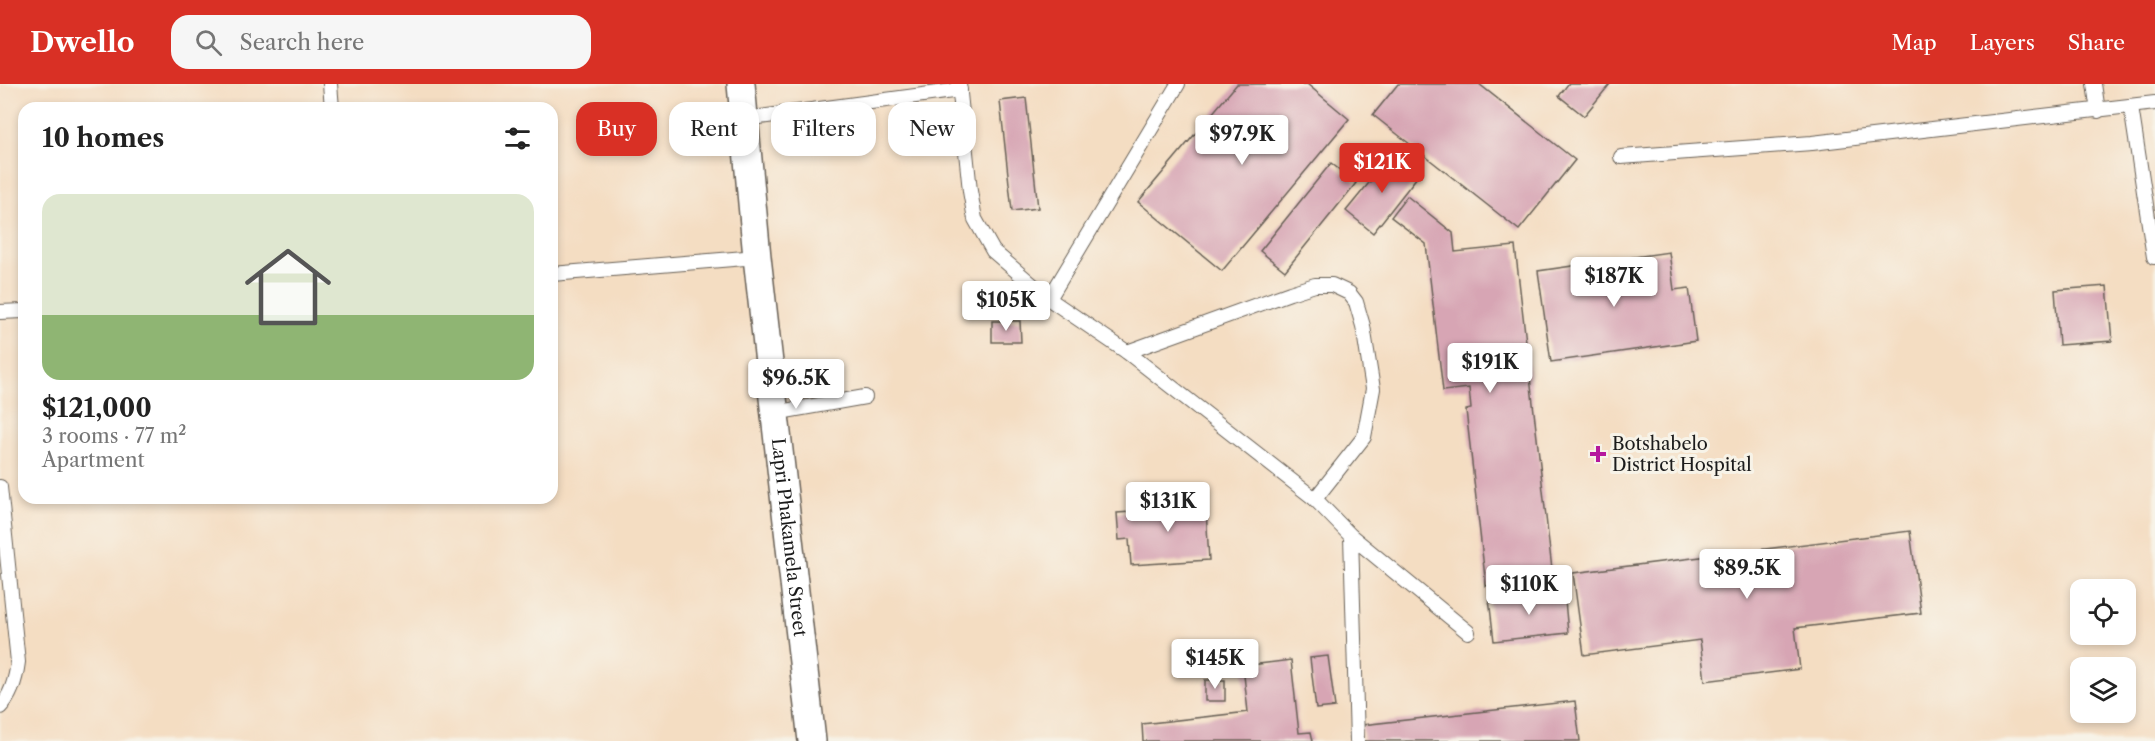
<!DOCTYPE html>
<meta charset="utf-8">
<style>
:root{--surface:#fff;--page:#f6f6f6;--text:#222;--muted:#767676;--accent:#d93025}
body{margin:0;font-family:"Libre Caslon Text",serif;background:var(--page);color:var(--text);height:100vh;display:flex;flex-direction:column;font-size:22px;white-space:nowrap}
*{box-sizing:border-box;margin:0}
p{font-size:20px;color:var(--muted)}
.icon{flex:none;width:33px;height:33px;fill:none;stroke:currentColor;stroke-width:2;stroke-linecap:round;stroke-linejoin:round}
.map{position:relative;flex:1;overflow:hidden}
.drawer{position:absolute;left:18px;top:18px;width:540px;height:402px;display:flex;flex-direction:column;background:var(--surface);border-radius:18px;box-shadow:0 3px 9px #0003}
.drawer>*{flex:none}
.guide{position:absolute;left:576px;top:18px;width:570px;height:54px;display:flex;gap:12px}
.tools{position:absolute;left:2070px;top:495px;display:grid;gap:12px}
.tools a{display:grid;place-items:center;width:66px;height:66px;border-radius:12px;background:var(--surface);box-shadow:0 3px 9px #0003;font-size:30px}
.price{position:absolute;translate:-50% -51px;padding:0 14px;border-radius:6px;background:#fff;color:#222;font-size:20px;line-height:39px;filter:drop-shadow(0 2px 3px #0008)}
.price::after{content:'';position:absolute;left:50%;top:36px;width:18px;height:14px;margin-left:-9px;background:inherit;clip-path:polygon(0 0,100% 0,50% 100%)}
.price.active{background:var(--accent);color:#fff}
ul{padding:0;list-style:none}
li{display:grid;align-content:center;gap:12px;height:318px;padding:0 24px}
li span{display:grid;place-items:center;height:186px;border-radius:18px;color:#555}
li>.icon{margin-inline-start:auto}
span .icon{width:108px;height:108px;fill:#fffc;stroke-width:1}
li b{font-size:26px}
h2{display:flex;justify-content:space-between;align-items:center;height:72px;padding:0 24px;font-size:26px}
.chip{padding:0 21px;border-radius:18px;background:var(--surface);box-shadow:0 3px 9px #0003;font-size:21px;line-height:54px}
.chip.active{background:var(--accent);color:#fff}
header{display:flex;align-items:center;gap:36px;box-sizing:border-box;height:84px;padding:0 30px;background:var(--accent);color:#fff}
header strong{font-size:28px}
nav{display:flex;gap:33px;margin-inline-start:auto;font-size:21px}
.search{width:420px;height:54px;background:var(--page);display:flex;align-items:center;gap:15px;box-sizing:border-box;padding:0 21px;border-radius:18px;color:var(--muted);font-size:22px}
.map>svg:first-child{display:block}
</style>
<header>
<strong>Dwello</strong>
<div class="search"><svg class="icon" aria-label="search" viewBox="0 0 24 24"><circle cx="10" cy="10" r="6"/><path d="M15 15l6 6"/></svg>Search here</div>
<nav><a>Map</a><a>Layers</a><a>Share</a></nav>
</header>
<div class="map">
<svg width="2155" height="657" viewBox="0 0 2155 657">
<rect width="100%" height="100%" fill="#f7f3e8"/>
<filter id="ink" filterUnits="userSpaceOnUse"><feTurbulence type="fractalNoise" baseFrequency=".0167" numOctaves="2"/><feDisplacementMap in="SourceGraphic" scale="12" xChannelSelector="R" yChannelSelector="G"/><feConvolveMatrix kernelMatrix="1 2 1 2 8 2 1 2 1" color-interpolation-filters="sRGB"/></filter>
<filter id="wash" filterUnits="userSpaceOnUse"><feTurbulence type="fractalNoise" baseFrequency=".008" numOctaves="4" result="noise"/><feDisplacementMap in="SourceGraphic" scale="24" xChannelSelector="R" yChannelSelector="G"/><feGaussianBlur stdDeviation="1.35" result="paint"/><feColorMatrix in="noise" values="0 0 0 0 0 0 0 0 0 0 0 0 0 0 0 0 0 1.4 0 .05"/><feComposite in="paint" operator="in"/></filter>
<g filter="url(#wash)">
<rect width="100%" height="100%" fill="#f4ddc2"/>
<g id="blocks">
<g fill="#d7a5b4">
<path d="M1237,0H1307L1349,35L1222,187L1138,118Z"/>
<path d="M1398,0H1479L1575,76L1519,146L1373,31Z"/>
<path d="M1568,0H1610L1584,32L1559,12Z"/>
<path d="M1026,14L1038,124L1012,127L1000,17Z"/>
<path d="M1391,72L1417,93L1373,149L1346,127Z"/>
<path d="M1331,79L1356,99L1285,187L1260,167Z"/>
<path d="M1407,112L1453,149L1455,168L1515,162L1553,494L1486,502L1466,326L1471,325L1469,304L1443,307L1426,160L1391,133Z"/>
<path d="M1669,168L1674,206L1689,204L1696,257L1551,278L1538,187Z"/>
<path d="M2107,202L2112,257L2059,261L2055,206Z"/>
<path d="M992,237H1020L1021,258H992Z"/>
<path d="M1205,410L1209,476L1131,481L1129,455L1119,456L1117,429L1175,425L1174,412Z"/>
<path d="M1910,447L1921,529L1795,544L1800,585L1705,597L1700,556L1584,571L1573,489Z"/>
<path d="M1564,506L1568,549L1494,557L1489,515Z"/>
<path d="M1328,572L1335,623L1316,625L1310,574Z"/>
<path d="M1291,576L1299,649L1311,648L1313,657H1143L1142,640L1248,628L1243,582Z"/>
<rect x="1205" y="596" width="20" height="21"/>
<path d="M1575,617L1580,657H1364L1362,641Z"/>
</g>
</g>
</g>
<g filter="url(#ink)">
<use href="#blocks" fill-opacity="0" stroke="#686056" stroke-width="1.5"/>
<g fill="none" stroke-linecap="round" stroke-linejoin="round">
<g stroke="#686056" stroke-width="16">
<g id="service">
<path d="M330,0L332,24"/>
<path d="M959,0L970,107L975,135L993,167L1049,215L1127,268L1315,415L1351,452L1468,548"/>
<path d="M2094,0L2098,27"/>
<path d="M2131,23L2154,173"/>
<path d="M745,35L960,6"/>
<path d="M1621,73L1812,59L2155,19"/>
<path d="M552,190L757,173"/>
<path d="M1049,215L1178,0"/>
<path d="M0,228L24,227"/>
<path d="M1127,268L1290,209L1315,201H1332L1349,209L1356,218L1363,242L1373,305L1364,353L1315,415"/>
<path d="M774,329L865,313"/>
<path d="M0,403L18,578C16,594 12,611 0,623"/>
<path d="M1351,452L1357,657"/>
</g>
</g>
<g stroke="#686056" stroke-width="30">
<g id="minor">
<path id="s1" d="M741,0L757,173L812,657"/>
</g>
</g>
<use href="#service" stroke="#fff" stroke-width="14"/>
<use href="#minor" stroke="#fff" stroke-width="27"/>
</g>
</g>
<path fill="#b5179e" stroke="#f7f3e8" stroke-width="2" d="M1595 361h6v6h6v6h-6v6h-6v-6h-6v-6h6z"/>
<g text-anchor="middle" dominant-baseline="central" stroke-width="6" stroke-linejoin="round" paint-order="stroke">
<g font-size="18" fill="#1c1c1c" stroke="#f7f3e8" text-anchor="start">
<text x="1612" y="360">Botshabelo<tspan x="1612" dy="21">District Hospital</tspan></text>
</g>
<g font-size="18" fill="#1c1c1c" stroke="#f7f3e8">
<text stroke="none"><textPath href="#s1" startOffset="456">Lapri Phakamela Street</textPath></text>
</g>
</g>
</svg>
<div class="tools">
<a><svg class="icon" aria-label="locate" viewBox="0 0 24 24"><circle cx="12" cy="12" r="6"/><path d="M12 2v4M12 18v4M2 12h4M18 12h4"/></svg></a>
<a><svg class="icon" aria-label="layers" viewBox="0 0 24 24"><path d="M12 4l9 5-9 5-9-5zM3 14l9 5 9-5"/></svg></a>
</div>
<b class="price" style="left:1242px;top:82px">$97.9K</b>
<b class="price active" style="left:1382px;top:110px">$121K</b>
<b class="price" style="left:1614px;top:224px">$187K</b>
<b class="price" style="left:1006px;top:248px">$105K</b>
<b class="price" style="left:1490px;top:310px">$191K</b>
<b class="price" style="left:796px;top:326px">$96.5K</b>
<b class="price" style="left:1168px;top:449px">$131K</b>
<b class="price" style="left:1747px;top:516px">$89.5K</b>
<b class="price" style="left:1529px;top:532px">$110K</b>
<b class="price" style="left:1215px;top:606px">$145K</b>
<div class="guide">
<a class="chip active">Buy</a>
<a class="chip">Rent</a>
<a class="chip">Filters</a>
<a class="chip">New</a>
</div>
<section class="drawer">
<h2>10 homes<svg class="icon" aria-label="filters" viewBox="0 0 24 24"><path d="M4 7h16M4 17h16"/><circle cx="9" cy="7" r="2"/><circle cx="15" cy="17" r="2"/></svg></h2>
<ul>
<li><span style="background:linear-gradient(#dfe7d0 65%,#8fb573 0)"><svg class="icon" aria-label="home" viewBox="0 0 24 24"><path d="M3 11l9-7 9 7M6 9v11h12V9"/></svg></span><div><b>$121,000</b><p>3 rooms · 77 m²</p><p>Apartment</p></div></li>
</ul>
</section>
</div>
